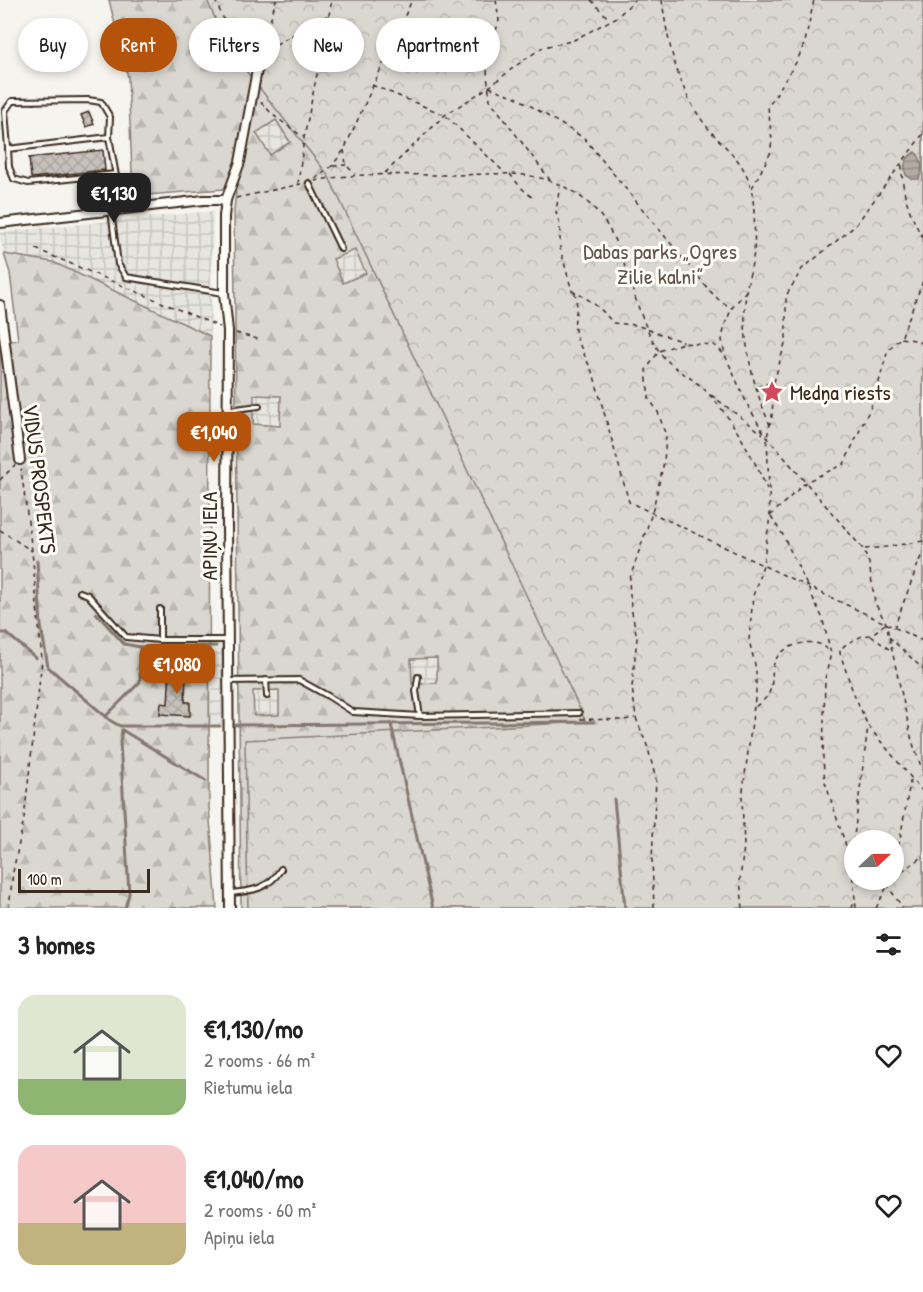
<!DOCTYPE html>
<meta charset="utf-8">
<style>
:root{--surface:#fff;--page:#f6f6f6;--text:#222;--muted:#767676;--accent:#b45309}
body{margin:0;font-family:"Patrick Hand",sans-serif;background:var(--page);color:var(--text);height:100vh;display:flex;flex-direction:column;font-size:22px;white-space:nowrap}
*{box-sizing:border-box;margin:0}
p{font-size:20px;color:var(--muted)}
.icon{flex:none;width:33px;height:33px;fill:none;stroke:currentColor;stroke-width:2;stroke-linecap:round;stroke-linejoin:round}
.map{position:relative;height:908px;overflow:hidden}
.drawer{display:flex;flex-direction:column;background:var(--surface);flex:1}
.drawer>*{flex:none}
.banner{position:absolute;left:18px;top:18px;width:600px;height:54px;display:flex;gap:12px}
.needle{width:39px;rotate:68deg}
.buttons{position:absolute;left:844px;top:830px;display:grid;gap:12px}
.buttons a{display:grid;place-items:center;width:60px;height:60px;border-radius:50%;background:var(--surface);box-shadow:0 3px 9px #0003;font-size:30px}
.scale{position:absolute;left:18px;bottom:15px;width:132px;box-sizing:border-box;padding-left:6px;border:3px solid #3b2a1e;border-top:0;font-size:16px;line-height:21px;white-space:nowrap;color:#3b2a1e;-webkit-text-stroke:4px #fdfcf7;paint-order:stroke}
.price{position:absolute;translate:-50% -51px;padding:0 14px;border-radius:12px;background:var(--accent);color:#fff;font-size:20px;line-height:39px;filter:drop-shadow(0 2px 3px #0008)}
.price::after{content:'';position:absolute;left:50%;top:36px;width:18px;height:14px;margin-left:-9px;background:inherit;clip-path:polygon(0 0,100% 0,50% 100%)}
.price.selected{background:#222;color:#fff}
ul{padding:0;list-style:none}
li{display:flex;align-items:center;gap:18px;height:150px;padding:0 18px}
li span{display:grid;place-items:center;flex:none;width:168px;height:120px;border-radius:18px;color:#555}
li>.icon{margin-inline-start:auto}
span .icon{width:72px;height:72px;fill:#fffc;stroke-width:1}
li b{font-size:26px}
h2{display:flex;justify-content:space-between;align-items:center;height:72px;padding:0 18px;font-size:26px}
.pill{padding:0 21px;border-radius:27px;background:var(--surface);box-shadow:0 3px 9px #0003;font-size:21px;line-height:54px}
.pill.selected{background:var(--accent);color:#fff}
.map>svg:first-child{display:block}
</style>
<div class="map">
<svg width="923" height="908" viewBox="0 0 923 908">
<defs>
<pattern id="industrial-grid" width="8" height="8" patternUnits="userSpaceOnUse" patternTransform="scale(1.5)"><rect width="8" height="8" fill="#e7e5df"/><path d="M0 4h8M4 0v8" fill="none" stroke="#c7c5bf"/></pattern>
<pattern id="forest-firs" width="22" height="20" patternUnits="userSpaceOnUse" patternTransform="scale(1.5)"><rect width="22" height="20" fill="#dad6d0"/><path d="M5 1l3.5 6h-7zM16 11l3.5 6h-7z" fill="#bcb8b2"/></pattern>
<pattern id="park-crowns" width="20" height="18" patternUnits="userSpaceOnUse" patternTransform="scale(1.5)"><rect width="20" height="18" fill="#dad6d0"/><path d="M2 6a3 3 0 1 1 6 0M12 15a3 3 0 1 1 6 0" fill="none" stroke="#bcb8b2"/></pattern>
<pattern id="water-rules" width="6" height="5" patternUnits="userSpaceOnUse" patternTransform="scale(1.5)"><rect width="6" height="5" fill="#b4aca4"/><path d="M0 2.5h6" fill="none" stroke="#948c85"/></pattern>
<pattern id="building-cross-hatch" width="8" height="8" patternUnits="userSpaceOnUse" patternTransform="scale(1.5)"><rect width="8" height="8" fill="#c7c1bb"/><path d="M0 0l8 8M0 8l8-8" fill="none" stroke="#aca6a0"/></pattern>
</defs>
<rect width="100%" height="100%" fill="#f5f4ee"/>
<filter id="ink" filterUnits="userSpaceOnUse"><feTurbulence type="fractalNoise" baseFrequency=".0167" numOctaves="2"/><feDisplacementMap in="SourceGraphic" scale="12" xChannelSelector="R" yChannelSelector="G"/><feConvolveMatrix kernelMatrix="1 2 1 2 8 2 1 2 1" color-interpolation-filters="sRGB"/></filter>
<g filter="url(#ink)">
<g fill="url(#industrial-grid)">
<path d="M276,120L291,142L269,155L255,133Z"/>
<path d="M213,211L210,336L53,262L4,254L0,239V232Z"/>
<path d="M355,250L366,273L343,283L332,259Z"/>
<path d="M254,395L281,396L280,426L253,424Z"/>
<path d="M222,642V724L149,725L148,643Z"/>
<path d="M411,658H437V683L411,684Z"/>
<rect x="253" y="690" width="26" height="26"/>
</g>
<g fill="url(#forest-firs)" stroke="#8a8077" stroke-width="1.5" fill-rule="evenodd">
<path d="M109,0H923V908H241L234,210L236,192L224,189L133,196L128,77ZM276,120L290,142L270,155L256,133ZM355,250L366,273L343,283L333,259ZM254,395L281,396L280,426L253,424ZM437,658V683L412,684L411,659ZM279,690V715L254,716L253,691ZM855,840H894V879H855Z"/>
<path d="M4,254L53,262L210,336L209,807L217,908H0V343L18,340L10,273Z"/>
</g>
<path fill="url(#park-crowns)" stroke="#8a8077" stroke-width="1.5" fill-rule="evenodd" d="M207,0H923V908H248L245,740L586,722L328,175L228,48ZM855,840H894V879H855Z"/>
<path fill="url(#water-rules)" stroke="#84786e" stroke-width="1.5" d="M915,152C923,159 923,169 919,179H912L906,175C903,165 905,158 915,152Z"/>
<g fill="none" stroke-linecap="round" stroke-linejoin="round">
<g stroke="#84786e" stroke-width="3">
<path d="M37,561L41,626L48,667L111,721L120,726H220"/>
<path d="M96,613L124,644L140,647L216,646"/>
<path d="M0,633H6L36,658"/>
<path d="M105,717L140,682V647"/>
<path d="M391,724L433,908"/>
<path d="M236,725L594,722"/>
<path d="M122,730L120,742L129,894L125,908"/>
<path d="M122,730L206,781"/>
<path d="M614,799L625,908"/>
</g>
</g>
<g fill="url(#building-cross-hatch)" stroke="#3b2a1e" stroke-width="1.5">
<path d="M89,112L94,124L86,127L81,115Z"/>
<path d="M103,150L105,170L31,178L29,158Z"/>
<path d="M170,668L186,669L185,702H190V716L160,714L161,703L168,704Z"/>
</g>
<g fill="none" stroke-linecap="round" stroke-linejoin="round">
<g stroke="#3b2a1e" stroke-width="8">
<g id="lane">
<path d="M8,148L5,111L12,101L88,100L101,102L110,117L109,137"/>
<path d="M115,174L28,183L14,179L9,167L8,149L109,137L122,209"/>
<path d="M309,183L341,249"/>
<path d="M111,211L118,264L126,277L223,293"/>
<path d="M228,410L259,406"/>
<path d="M80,592L88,595L126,637L160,640H227"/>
<path d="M160,609V640"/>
<path d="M418,677L416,691L420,716"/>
<path d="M266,680L267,696"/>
<path d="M228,681L299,680L328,696L353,712L420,716L579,713"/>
<path d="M231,893C252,891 269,889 281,869"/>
</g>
</g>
<g stroke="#3b2a1e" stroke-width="12">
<g id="street">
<path d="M0,223L204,200H226"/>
<path d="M0,305L20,460"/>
<path d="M230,908L227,525L228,331L224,293V216L226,200L240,162L257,70"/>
</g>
</g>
<g stroke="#3b2a1e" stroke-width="1.5" stroke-dasharray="4.5 4.5" stroke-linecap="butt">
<path d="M215,0L229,31L252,62"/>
<path d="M496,0L499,21L488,56L487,75L490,100L550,180"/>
<path d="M591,0L609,19"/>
<path d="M662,0C668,44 677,87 704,123C721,146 745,159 751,189C755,202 755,238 754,252C752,266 748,279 746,292C741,337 752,385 770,425"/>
<path d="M260,53L330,14"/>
<path d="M258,63L276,0"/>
<path d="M372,85L445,115L504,172"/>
<path d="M489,87L516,97L584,138L709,290L720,301L732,308"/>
<path d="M261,102L273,115L303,137"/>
<path d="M344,150L346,165L355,174"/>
<path d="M902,165C901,191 910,216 923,238"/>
<path d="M333,166L346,165"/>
<path d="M385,173L445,115L489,87L517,65L543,47L572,41L617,17L635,0"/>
<path d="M510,174C516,182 526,194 534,198"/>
<path d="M315,179L332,166L344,150L412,0"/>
<path d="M315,181C357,172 399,175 442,175C491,176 531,165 575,193C589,202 601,214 609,229C630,268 635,314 659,351C671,369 693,377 707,392C732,418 753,456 767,489"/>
<path d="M298,184L304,138L332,0"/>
<path d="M560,184L556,212L560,225V248L572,291C590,299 601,308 613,323L636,325L683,342"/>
<path d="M752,188L770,154L772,140L768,107L797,61L805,42L814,0"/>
<path d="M236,198L301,184"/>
<path d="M36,249L220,327"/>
<path d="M746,291L732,308L725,324L722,340L725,355L747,404L765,435L863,549L869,563L875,603L886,623L912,741L923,772"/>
<path d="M575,292L577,306L574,325L577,339L594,376L629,502L923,641"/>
<path d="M236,333L261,340"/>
<path d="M901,338L915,340L923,344"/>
<path d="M757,387L772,382"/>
<path d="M711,395L763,434"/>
<path d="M0,480L15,465"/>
<path d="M770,516L806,482L844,464L874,400L887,353L894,343L901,338L923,281"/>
<path d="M771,517L783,535L822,617L831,653L825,679L823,759L825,782L851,861L856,908"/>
<path d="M0,530L32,551"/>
<path d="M865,549L886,547L923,541"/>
<path d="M885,624L871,635L862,636L846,644L840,650V653L852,689L868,726L923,792"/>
<path d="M894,628L923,551"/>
<path d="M871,636L889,649"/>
<path d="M889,637L923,669"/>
<path d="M756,706C782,690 765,673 778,656C789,643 818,636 829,651"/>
<path d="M580,719L624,720L635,718"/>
<path d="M851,860L868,726"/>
<path d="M894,873L911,777"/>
<path d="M894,876L923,857"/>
<path d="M879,879L887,885L903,908"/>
<path d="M9,908L13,872L24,819L42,660L32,551L21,469"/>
<path d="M654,908L652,859L656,780L648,748L636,718L632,687L637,638L631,607L629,581L652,513L664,462L666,436L658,412L649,398L646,370L659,351L683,343L714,345L725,355"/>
<path d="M743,908L740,880L744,846L742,798L756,691V669L749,640L753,596L763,565L770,516L767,437L772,416L774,382L786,340V296L802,269L855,226L923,134"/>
<path d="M851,908L856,901"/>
<path d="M876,908L891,879"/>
</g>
<use href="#lane" stroke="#fdfcf7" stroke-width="4"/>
<use href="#street" stroke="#fdfcf7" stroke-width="8"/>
</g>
</g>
<defs>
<g id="sight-bare" transform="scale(1.8)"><path d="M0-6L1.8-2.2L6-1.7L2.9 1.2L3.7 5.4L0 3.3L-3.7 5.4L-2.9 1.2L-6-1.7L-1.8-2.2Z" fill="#d1495b" stroke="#fdfcf7" stroke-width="2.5" paint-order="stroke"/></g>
</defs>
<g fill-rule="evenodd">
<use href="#sight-bare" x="772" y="392"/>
</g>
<g text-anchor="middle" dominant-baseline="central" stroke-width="6" stroke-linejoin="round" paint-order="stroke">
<g font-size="22" fill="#63554a" stroke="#fdfcf7">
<text x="660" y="251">Dabas parks „Ogres<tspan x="660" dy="25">Zilie kalni”</tspan></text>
</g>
<g font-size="22" fill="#3b2a1e" stroke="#fdfcf7" text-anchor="start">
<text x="790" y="392">Medņa riests</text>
</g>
<g font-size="22" fill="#3b2a1e" stroke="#fdfcf7">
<text transform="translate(40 479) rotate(83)">VIDUS PROSPEKTS</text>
<text transform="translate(209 536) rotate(-90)">APIŅU IELA</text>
</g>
</g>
</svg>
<div class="buttons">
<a><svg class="needle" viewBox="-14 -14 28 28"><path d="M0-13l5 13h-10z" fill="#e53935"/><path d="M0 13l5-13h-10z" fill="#767676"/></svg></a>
</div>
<div class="scale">100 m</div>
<b class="price selected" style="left:114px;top:224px">€1,130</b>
<b class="price" style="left:214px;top:463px">€1,040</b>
<b class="price" style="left:177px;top:695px">€1,080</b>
<div class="banner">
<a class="pill">Buy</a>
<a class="pill selected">Rent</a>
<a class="pill">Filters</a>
<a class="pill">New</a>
<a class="pill">Apartment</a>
</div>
</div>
<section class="drawer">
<h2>3 homes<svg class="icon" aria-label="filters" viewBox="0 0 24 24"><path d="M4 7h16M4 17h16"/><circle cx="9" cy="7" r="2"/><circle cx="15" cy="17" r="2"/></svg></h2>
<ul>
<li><span style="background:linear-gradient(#dfe7d0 70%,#8fb573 0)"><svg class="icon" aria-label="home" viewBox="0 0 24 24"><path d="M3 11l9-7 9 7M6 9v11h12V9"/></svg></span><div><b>€1,130/mo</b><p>2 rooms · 66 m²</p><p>Rietumu iela</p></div><svg class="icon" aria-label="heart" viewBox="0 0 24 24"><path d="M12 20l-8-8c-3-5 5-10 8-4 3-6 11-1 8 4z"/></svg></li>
<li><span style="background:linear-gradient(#f6c9c9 65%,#c2b280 0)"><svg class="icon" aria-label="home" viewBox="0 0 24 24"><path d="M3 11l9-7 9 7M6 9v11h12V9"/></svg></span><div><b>€1,040/mo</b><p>2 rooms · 60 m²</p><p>Apiņu iela</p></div><svg class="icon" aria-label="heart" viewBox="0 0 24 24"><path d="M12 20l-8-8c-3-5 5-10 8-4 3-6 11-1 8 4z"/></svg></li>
</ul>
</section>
